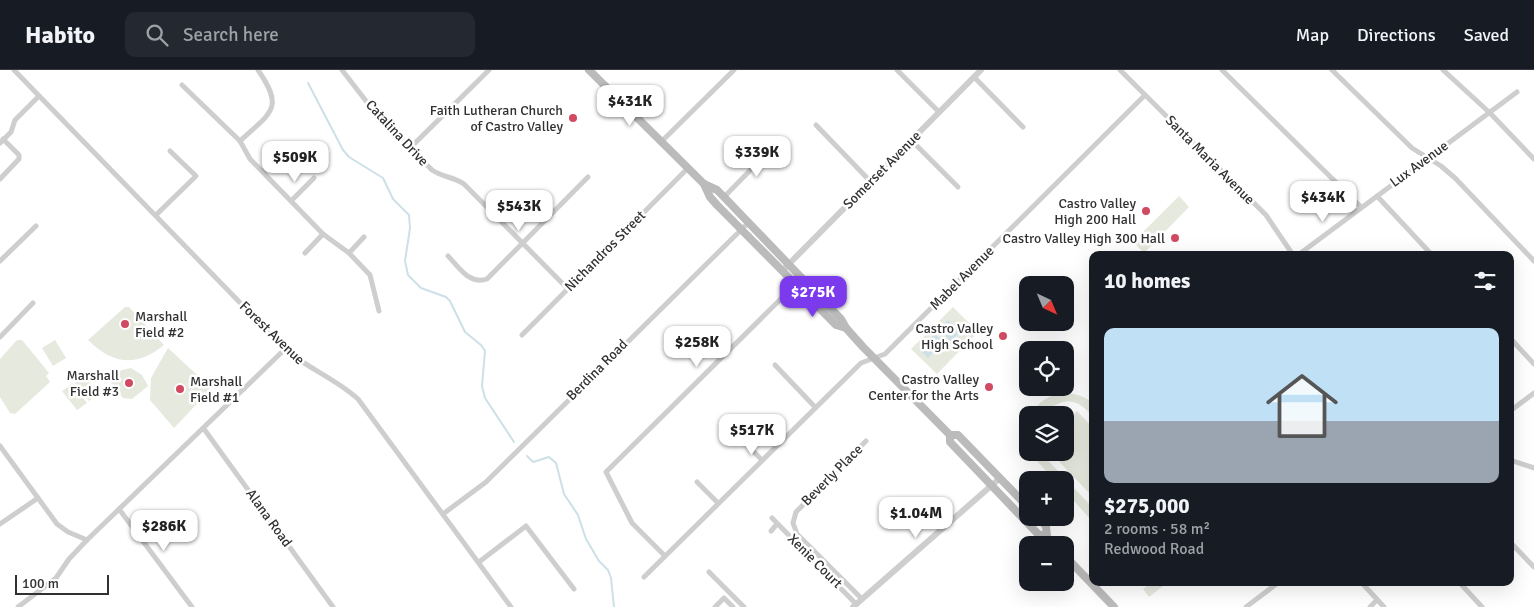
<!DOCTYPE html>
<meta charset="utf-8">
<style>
:root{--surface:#171b24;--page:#242831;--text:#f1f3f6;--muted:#9ea1a6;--line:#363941;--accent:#7c3aed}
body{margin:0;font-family:Signika,sans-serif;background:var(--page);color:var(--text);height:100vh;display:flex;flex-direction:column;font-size:19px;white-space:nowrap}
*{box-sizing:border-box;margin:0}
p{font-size:16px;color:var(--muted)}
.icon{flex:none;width:28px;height:28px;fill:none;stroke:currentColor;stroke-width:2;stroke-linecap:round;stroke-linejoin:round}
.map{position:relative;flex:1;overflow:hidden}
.side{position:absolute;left:1089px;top:181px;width:425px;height:335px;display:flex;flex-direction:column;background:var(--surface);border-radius:10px;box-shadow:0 5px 20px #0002}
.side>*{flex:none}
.needle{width:32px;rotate:136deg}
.buttons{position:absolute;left:1019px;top:206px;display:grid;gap:10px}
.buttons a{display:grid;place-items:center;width:55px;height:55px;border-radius:10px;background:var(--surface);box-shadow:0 5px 20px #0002;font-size:25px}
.scale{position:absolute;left:15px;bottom:12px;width:94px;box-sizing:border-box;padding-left:5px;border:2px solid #313131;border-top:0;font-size:14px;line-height:18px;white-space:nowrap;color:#313131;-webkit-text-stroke:4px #fff;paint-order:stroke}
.price{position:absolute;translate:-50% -42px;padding:0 11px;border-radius:10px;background:#fff;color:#222;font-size:16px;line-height:32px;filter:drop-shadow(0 1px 2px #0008)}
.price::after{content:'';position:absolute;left:50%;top:30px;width:15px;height:11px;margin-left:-8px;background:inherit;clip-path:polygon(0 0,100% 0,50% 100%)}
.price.current{background:var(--accent);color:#fff}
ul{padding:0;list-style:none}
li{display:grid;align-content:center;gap:10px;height:265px;padding:0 15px}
li span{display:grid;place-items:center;height:155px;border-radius:10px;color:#555}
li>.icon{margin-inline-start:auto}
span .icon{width:90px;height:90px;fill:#fffc;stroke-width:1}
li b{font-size:21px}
h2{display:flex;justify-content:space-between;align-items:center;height:60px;padding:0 15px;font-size:21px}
header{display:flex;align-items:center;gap:30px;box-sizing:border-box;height:70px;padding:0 25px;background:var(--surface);border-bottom:1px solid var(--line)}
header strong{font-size:24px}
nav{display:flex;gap:28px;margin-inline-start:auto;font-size:18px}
.search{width:350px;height:45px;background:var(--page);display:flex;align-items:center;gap:12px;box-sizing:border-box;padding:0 18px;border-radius:10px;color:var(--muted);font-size:19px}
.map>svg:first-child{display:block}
</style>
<header>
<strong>Habito</strong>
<div class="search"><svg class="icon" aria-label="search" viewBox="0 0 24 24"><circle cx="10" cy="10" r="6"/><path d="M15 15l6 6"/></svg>Search here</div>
<nav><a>Map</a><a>Directions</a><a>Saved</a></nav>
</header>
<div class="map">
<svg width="1534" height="537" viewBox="0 0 1534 537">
<rect width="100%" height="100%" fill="#fff"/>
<g fill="#e5e9de">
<path d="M1179,126L1189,137L1144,183L1133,172Z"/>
<path d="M125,237H129L164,275C137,297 113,295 88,270Z"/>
<path d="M953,237L978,262L937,304L911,279Z"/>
<path d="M17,270H22L49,303L46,306L50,312L15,344L10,343L0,327V289Z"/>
<path d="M55,270L66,288L53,296L42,278Z"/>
<path d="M168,278L210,317L209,321L174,358L150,330L151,308Z"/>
<path d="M131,298L142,305L148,316L132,329L123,328L109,310L122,300Z"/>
<path d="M84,304L98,324L89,331L74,312Z"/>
<path d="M73,313L87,333L77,340L62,321Z"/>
<path d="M1066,323C1076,324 1085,326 1092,333V345C1063,314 1053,345 1031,345C1038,331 1050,324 1066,323Z"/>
<path d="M1077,341L1092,357V426L1051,383L1065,382V353Z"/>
<path d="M1030,383H1041L1092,437V451L1065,421V410H1054Z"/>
<path d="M1151,513H1167L1149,527L1143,519Z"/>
</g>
<g fill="#cde0e7">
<path d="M948,250L960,262L951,271L939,259Z"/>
<path d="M935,264L943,272L928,288L919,279Z"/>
</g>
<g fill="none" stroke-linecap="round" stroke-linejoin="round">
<g stroke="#cde0e7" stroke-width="2">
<path d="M308,13L343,80L349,87L383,108L393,129L409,145L410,158L405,191L408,205L421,218L446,227L450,231L465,262L481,275L485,281L482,316L485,328L514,372"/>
<path d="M527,386L533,392L549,387L556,393L564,424L578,445L586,469L599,491L608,500L611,508L614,537"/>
</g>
<g stroke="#cecece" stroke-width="5">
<path d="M14,0L285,279C308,299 335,308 358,329L511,537"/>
<path d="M342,0L373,40L432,100C442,107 454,107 464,114L567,218"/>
<path d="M897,0L939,42"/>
<path d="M1120,0L1266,145L1293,185"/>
<path d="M1222,0L1361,137"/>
<path d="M1332,0L1412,78L1441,96L1455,108L1534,191"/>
<path d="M1443,0L1490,43L1534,89"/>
<path d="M974,7L1023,57"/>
<path d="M182,15L240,71L250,89L323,164L349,183L370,205L379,241"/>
<path d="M816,55L870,111"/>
<path d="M240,71C271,42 285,39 258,0"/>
<path d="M912,71L958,117"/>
<path d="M661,72L734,0"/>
<path d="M0,73L11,62L15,50L39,26"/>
<path d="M410,78L489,0"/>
<path d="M0,109L19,89V85L3,69"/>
<path d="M1377,126L1432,185"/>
<path d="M724,127L774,76"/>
<path d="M291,131L314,108"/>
<path d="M156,145L196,106L170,81"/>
<path d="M305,183L323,164"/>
<path d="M349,183L364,167"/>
<path d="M1298,185L1517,22"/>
<path d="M448,186C459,197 469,215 487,209L588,107"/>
<path d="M0,191L36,156"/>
<path d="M522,265L688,98"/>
<path d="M0,267L33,233"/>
<path d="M1510,268L1534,294"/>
<path d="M775,295L815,337"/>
<path d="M1510,341L1534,323"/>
<path d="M204,359L333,537"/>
<path d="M741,369L762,390"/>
<path d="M0,376L57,454L68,462L87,470"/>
<path d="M1510,390L1534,398"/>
<path d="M697,412L718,433"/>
<path d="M119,439L192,537"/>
<path d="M443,444L486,412L748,153"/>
<path d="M772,448L856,534"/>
<path d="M0,454L38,428"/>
<path d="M771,461L777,454"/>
<path d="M1510,472L1534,497"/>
<path d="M665,486L632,453L606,402L802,208"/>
<path d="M479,492L526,456L574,519"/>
<path d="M709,502L744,537"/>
<path d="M644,507L861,293L885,284L1145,25"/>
<path d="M1361,512L1384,537"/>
<path d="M1459,512L1482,537"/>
<path d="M862,529L797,464L793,453L796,442L866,371"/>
<path d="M18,537L56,508L69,489L87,470L285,279"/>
<path d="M715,537L724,528L733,537"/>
<path d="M1246,537L1279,512"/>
<path d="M1370,537L1377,530"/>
</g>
<g stroke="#cecece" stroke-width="6">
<path d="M783,200L981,0"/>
<path d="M853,537L1000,408"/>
</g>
<g stroke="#bbb" stroke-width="8">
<path d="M589,0L704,114L717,120L724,127L841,249L846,258L863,277L950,365V372L1038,464L1047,467L1055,475"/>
<path d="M704,114L710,127L717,135L836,255L846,258"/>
<path d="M950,365H958L1028,437"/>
<path d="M1038,448L1046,456L1047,467"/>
<path d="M1065,486L1114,537"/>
</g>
</g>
<g fill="#d04a62" stroke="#fff" stroke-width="2">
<circle cx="573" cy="48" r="5"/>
<circle cx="1146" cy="141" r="5"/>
<circle cx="1175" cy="168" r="5"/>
<circle cx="125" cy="254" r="5"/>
<circle cx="1003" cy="266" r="5"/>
<circle cx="129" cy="313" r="5"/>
<circle cx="989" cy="317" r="5"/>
<circle cx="180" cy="319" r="5"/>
</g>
<g text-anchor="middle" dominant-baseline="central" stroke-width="5" stroke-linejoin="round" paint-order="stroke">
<g font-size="14" fill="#313131" stroke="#fff" text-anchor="end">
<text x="563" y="40">Faith Lutheran Church<tspan x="563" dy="16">of Castro Valley</tspan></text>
<text x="1136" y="133">Castro Valley<tspan x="1136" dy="16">High 200 Hall</tspan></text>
<text x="1165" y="168">Castro Valley High 300 Hall</text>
<text x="135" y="246" text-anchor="start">Marshall<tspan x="135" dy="16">Field #2</tspan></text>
<text x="993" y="258">Castro Valley<tspan x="993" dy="16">High School</tspan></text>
<text x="119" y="305">Marshall<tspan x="119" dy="16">Field #3</tspan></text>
<text x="979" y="309">Castro Valley<tspan x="979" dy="16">Center for the Arts</tspan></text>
<text x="190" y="311" text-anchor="start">Marshall<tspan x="190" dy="16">Field #1</tspan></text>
</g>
<g font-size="14" fill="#313131" stroke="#fff">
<text transform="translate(397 63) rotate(47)">Catalina Drive</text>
<text transform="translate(1210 90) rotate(45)">Santa Maria Avenue</text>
<text transform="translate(1419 94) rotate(-36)">Lux Avenue</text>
<text transform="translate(882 100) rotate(-45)">Somerset Avenue</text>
<text transform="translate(605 181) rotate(-45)">Nichandros Street</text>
<text transform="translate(962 208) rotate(-45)">Mabel Avenue</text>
<text transform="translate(272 263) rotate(44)">Forest Avenue</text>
<text transform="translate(597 300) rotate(-45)">Berdina Road</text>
<text transform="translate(832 405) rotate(-45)">Beverly Place</text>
<text transform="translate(269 448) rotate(54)">Alana Road</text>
<text transform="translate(815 491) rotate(45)">Xenie Court</text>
</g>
</g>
</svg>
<div class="buttons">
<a><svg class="needle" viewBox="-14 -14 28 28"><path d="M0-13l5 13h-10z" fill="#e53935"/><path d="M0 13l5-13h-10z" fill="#9ea1a6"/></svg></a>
<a><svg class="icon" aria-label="locate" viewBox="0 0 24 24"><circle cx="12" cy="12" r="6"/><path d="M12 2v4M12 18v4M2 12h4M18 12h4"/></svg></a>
<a><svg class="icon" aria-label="layers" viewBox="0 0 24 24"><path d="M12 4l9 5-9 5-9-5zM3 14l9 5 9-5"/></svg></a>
<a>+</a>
<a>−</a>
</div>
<div class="scale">100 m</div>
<b class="price" style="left:630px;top:57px">$431K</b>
<b class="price" style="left:757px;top:108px">$339K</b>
<b class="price" style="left:295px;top:113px">$509K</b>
<b class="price" style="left:1323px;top:153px">$434K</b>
<b class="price" style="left:519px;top:162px">$543K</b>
<b class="price current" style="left:813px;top:248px">$275K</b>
<b class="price" style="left:697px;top:298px">$258K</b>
<b class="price" style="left:752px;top:386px">$517K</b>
<b class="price" style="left:916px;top:469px">$1.04M</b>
<b class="price" style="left:164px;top:482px">$286K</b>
<section class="side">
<h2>10 homes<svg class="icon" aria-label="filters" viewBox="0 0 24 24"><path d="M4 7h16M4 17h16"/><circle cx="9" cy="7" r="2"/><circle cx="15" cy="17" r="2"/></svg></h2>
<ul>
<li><span style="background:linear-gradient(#bfe0f5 60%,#9aa5b1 0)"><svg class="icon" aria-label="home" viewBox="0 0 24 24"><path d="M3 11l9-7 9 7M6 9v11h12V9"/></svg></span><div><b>$275,000</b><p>2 rooms · 58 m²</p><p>Redwood Road</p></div></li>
</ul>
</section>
</div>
